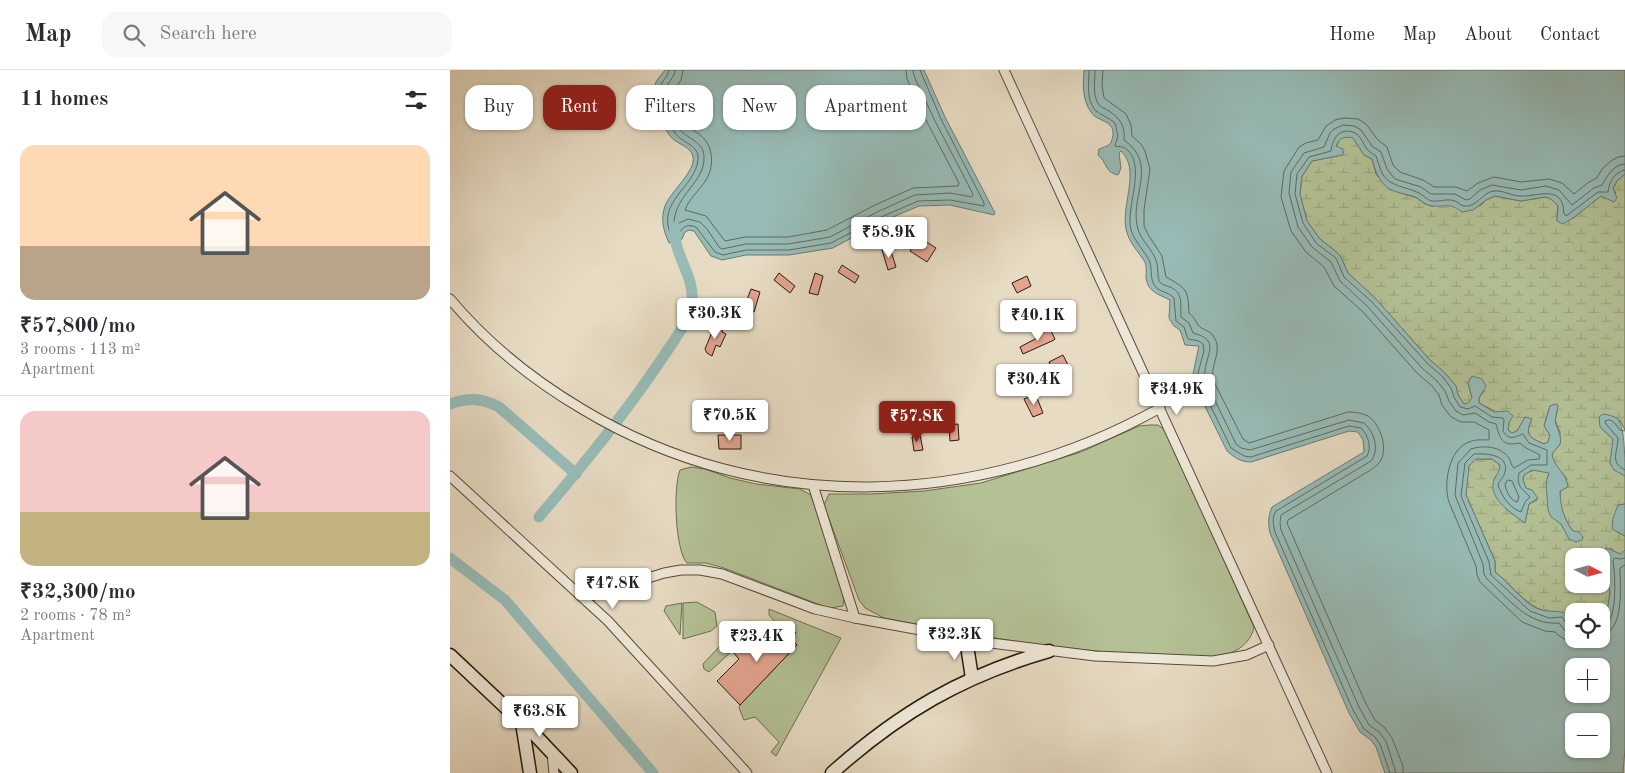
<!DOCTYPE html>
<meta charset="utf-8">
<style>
:root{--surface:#fff;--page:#f7f7f7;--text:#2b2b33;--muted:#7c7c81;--line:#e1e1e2;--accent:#8f2418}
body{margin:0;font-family:"Old Standard TT",serif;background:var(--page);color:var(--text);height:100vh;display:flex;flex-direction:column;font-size:19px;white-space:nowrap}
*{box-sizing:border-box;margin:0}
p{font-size:16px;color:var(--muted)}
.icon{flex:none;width:28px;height:28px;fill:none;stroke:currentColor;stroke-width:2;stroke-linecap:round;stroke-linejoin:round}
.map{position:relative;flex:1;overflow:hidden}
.drawer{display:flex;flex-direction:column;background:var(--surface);width:450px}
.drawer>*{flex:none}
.banner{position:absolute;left:15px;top:15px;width:475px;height:45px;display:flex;gap:10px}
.needle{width:32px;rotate:96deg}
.fabs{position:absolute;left:1115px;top:478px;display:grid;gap:10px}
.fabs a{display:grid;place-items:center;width:45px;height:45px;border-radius:10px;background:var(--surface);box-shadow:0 1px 4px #0004;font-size:25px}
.price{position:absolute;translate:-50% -42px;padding:0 11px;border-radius:5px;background:#fff;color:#222;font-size:16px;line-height:32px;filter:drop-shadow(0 1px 2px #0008)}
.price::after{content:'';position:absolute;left:50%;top:30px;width:15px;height:11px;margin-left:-8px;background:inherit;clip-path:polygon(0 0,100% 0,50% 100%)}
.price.on{background:var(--accent);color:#fff}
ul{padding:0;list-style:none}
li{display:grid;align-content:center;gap:10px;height:265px;padding:0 20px}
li+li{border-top:1px solid var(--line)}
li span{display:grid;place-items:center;height:155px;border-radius:15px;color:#555}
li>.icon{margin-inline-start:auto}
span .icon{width:90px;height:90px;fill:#fffc;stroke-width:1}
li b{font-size:21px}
h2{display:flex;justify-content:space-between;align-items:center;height:60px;padding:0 20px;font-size:21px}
.tag{padding:0 18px;border-radius:15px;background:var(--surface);box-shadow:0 1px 4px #0004;font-size:18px;line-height:45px}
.tag.on{background:var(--accent);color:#fff}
header{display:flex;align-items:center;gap:30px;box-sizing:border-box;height:70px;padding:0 25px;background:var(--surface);border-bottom:1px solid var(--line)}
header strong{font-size:24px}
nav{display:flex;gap:28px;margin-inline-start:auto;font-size:18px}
.search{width:350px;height:45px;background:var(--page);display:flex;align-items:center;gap:12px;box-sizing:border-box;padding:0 18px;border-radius:15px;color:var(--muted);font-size:19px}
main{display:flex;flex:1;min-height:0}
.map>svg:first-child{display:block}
</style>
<header>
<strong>Map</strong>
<div class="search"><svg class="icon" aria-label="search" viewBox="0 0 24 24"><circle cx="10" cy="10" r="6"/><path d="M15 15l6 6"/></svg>Search here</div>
<nav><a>Home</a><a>Map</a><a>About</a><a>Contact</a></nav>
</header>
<main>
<section class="drawer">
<h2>11 homes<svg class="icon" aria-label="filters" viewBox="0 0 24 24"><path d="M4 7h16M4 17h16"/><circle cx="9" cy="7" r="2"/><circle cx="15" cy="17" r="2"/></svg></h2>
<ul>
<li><span style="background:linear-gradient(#ffd9b3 65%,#b9a48a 0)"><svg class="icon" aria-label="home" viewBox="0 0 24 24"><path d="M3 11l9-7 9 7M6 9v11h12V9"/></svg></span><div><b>₹57,800/mo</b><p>3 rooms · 113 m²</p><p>Apartment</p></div></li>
<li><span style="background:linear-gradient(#f6c9c9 65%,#c2b280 0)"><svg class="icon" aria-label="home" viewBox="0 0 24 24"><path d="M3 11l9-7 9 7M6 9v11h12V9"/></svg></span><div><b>₹32,300/mo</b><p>2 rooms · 78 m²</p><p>Apartment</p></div></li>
</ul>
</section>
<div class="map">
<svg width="1175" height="703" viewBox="0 0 1175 703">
<defs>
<pattern id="wetland-marsh" width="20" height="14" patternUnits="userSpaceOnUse" patternTransform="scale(1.25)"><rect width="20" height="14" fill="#b3c195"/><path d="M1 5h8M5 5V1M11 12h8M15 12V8" fill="none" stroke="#9aa57f"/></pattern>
</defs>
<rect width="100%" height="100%" fill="#e7dbc3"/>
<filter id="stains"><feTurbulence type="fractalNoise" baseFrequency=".004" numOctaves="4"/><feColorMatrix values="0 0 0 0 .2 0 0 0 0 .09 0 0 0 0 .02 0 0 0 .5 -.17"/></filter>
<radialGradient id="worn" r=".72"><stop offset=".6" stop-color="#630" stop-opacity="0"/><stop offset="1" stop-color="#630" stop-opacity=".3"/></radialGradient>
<g fill="#b3c195" stroke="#6d6e50">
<path d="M700,355H708L715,360L804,557C802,569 792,579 780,583C763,590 742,586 724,586C627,583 529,567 434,548L415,538L409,530L374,435L379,424H421L474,421L531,413L631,382L689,356Z"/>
<path d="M241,397L255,399L280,408L306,414L350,419L361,425L391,515L394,529L393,536L380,538L365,533L274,498L256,493H237C225,480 223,417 230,400Z"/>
<path d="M247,532L265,542L267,556L261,561L233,569V533Z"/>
<path d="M232,533L230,565L214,541L216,536Z"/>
<path d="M319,539L391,568L326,686L321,682L329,672L305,647L294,650L289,638L290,635L347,575L340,568L346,563L333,561L319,545Z"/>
<path d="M300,551L292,572L259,602L254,599L253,594L283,562Z"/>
</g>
<path fill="url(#wetland-marsh)" stroke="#6d6e50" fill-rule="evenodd" d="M895,66L903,67L914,85L922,89L926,104L939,119L967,128L975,134L982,136L992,134L1030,136L1036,130L1045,126L1071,131L1095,127L1101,129L1108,136L1107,151L1123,148L1151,126L1166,123L1163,119L1167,111L1175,104V360L1170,350L1150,357L1163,369V375L1175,406V434L1168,435L1167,462L1175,466V480L1172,484L1166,483L1161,478L1156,486C1161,504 1162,541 1151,556V541H1124V556L1108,542C1082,546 1064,516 1045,502V491L1016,425L1018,396L1026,389H1042L1050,395L1049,403L1044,409L1056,439L1075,453L1079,434L1087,430L1082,420L1076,418L1073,410L1074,405C1083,399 1089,399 1099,403L1096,412L1111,454L1115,461H1123C1115,451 1106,432 1111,420C1112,416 1115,413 1117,409L1103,392L1102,384L1110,374V362L1105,351L1107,341L1106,334L1100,336L1094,356L1100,365L1098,372L1094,374C1080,368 1075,366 1081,349L1075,347L1067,361L1062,363L1058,360L1059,352C1051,343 1040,339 1029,333V328L1034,321L1018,313L1022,328L1018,334H1014L1008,325L1006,316L995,303L980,290L926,229L898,203L890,185L870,169L857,151L850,125L852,106L862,91L892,85L886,77L890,69ZM1124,486H1151V514H1124Z"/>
<g fill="#97bbb6" stroke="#6a7b72" fill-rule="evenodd">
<path d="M215,0H474L495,47L545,143L544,145L500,135L469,136L431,152L383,178L339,185H296L272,190L261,186L244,161L239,160L235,162L232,169L219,173C214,162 210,149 215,136C220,122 246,101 243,87C241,77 230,75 223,69C212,59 201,26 206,12C208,8 212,4 215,0Z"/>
<path d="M634,0H1175V104L1167,111L1163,118L1167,128L1164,132L1151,126L1123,148L1113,154L1107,151L1108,136L1101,129L1095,127L1071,131L1045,126L1036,130L1023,140L1012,142C999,132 997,137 983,136C976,136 971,130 965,127C957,124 947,123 939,119C929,112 925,100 922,89L914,85L903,68C893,66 890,68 886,76L893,79V85L862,91L852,106L850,124L857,151L870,169L890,185L898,203L926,229L980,290L995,303L1006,316L1008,325L1014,334L1018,333L1022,328L1018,313L1022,306L1032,309L1036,316L1029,328V333L1044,342L1058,341L1063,346L1059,352L1058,360L1062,363L1067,361L1075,347L1082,349C1074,365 1080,368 1094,374L1098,372L1100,365L1094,356L1100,336L1106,334L1108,335L1105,351L1111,369L1110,374L1102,384C1104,398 1117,403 1118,417L1110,421C1110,435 1114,450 1123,461L1129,462L1133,467L1132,470L1126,472L1119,469L1111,454L1101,447L1098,440L1096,412L1099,403L1082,400L1074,405L1073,410L1076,418L1082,420L1088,428L1079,434L1075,453C1063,444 1041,431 1043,414C1044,406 1049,405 1050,395L1042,389H1026L1019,396L1016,425L1045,491V502C1057,511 1073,531 1084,537C1098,544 1106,539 1118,544L1124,556V569H1151V556L1155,550L1160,525L1156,478L1171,484L1175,480V679L1173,703H935L926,677L921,670L910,662L899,643L820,463C818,453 818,446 822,437L914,382L913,370L908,362L899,361L801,392C791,392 785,388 777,381L745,316L743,304L749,276L735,275L730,260L724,256L719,248L720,230C708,224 698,222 696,208C696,202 697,197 695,192C688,181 679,173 676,159C671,135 691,99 671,81L669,83L671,98L668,105C655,103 657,92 648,85L649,79C652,78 658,76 660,74C663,69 665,60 660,55C655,50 645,49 641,42C632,30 633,14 634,0ZM1124,596H1151V624H1124ZM1124,651H1151V679H1124Z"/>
<path d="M1153,344C1159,345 1164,346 1168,349C1175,358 1175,392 1175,406L1164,400L1160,393L1163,369L1150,357L1149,347Z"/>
<path d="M1175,434V466L1162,459L1163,448L1168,435Z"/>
</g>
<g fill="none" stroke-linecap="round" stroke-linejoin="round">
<g stroke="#5f6a60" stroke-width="1">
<path d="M219,0C218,8 210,11 210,20C210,35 216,51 225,63C232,73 250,75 248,90C245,118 206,131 221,165L223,166C234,163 230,152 246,157L265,182L273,185L296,180H339L381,173L429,148L468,131L500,130L534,136V133L491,49L470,0"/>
<path d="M225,0C225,8 216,13 216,20C216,33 222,50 230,60C238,69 254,72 254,87C255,112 226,124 224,152L227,154L238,149L250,152L257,159L269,177L272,179L296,174H338L380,167L427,142L465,125L500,123L522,127L523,124L485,51L464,6L463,0"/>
<path d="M233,0L231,10L224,20C226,32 228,43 235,53C239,58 245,61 250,65C262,74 264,91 259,104C254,117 240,126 235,140L256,146L275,171L295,167H338L377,160L423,136L463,118L508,116L509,113L478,54L457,9L456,0"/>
<path d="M639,0C639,13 636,29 645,40C650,45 660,48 665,53L668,66L665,76C668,77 672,76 675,78C698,94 675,137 681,160C685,172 693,179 699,190C703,198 699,208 705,216C709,222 719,222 724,228L726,251L734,257L738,269L749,271L753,274L754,281L748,303L750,314L781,378L794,386L801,387L899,356L911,358C918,365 922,377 917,386L826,441C822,447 823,454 825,462L903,640L914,659L925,667L930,674L940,703"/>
<path d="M645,0C645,11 642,25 649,35C652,38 656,39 659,41C671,49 675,56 674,70C708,94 681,124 687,155C689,169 700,176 705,188C709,196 707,204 709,211C712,215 715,215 720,217C734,223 730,234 731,247L739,253L743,263C770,270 757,282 755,301C754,304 755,309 756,312L786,374L791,378L800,380L899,350L914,353C924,362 930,379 921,391L831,445L830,453L831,460L909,637L919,655L929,662L936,671L946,703"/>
<path d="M653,0L652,15L654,28L676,44L681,55L682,66L691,74L695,81L700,99L694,140V156L699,166L712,186L716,207C736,218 738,219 739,243C744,247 745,250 748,255C752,260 760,260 764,267C773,281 760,295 763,310L793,369L799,373L898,342C905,342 912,343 918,346C930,354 938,377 931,390C928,395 924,398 919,401L838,450L837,453L916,634L925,650L934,657L942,668L953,696V703"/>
<path d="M1175,361L1170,360C1166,355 1162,347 1155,351L1156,354L1168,368C1168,382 1159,392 1175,400"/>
<path d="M1058,410L1062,411L1069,427L1067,432C1061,431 1056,421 1055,415Z"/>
<path d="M1124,557L1118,556L1112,547L1099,548L1080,541L1041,505L1039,492L1011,426L1015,393L1024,384C1037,383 1062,385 1054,405C1052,409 1049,411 1048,415C1052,427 1060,438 1071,442L1075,432L1080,427C1072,418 1066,417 1069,403L1081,395H1097V380L1079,373L1073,364C1064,367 1059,371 1053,361L1054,350L1053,348L1042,347L1025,336L1018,339L1010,337L1004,327L1001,318L992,306L977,293L922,232L894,207L886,188L866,173L853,153L845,124L847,104L859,87L881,81C882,69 890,56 905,63C911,66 913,74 917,79C919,82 923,84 926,86C928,91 929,96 931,101C938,117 955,116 969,123C973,125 977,130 982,131C990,132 997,128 1005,131C1008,132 1011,136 1014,136C1027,138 1032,122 1044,121C1053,120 1062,126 1070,126C1089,127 1113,113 1114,144L1116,146L1148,122H1158C1159,113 1164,102 1175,100"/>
<path d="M1151,558C1169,556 1165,503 1163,490L1165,488L1171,489L1175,488"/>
<path d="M1124,563L1115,561L1109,553C1078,556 1058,528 1037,509L1034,504L1033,494L1005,425L1008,393L1021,379C1034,375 1050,376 1059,388C1061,392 1061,395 1064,398L1078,390L1089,389L1090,385L1076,378L1070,373C1051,377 1050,368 1046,354L1039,352L1025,343L1013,345L1006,341L999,331L995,321L987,311L972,298L918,237L890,211L881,192L862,177L848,157L839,123L841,102L854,83L874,77L880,63L884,59L893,55L904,56L911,60L922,76L931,82L937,99L945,109L971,117L981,124H1005L1016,130L1020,129L1030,120L1042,115L1071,120L1096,116L1109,120L1122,135L1144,118L1152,115C1158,105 1163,95 1175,94"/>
<path d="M1151,564C1175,563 1170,515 1170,498L1175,495"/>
<path d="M1132,569C1121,573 1113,570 1105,562L1095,561L1072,552L1030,512L1027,505L1026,496L999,432C993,414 999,379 1019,372C1025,369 1033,370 1039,370V360L1024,352H1011L1001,347L992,335L989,325L982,316L967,303L913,242L884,216L874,197L856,182L841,161L831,127L834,101L849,77L856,73L868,70L876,56L885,50L894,48L908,49L916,54L928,70L937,77L943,95L950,102L973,110L984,117H1006L1017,121L1028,113L1044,107L1071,112L1099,109L1112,113L1124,124L1139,112L1147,108L1152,99L1161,91L1168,87L1175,86"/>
</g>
<g stroke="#97bbb6" stroke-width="11">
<path d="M0,334C18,327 32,328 49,337L126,404"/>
<path d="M89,447C133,395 175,344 213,287C224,270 240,251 242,230C244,204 222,183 225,157"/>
<path d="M0,488L55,530L203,703"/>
</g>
</g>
<g fill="#e3a490" stroke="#271a0b">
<path d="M469,167L486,178L477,192L460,181Z"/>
<path d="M440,178L446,197L438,200L432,180Z"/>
<path d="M392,195L409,206L405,213L388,202Z"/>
<path d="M329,203L345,216L340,223L324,210Z"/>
<path d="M365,203L373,206L368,225L359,223Z"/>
<path d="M577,206L581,216L567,223L562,213Z"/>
<path d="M301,219L310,222L304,242L294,238Z"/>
<path d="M588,232L593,242L563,257L559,250L575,242L574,239Z"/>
<path d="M265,255L273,258L272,262L276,264L270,277L266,275L262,286L257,283L255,279Z"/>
<path d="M600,259L605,269L604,270L573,284L570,277L587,268L586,266Z"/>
<path d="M613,285L618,295L604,303L599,292Z"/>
<path d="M582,326L583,329L587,328L593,343L583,347L574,329Z"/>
<path d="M508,354L509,370L500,371L499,355Z"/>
<path d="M268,365H291V379H269Z"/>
<path d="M470,365L473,380L464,381L462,367Z"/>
<path d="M339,555L346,563L340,568L347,575L290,635L267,611L289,589L283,582L294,573L299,580L323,557L330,564Z"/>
</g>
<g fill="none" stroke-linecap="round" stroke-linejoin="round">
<g stroke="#574a39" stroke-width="11">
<g id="street">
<path d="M554,0L877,703"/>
<path d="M0,229C37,273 83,310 132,339C311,447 529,439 710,338"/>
<path d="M0,406L158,551L297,703"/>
<path d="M363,415L405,548"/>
<path d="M134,528L214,503L231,500H250L272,504L365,539L405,548L541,573L645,586L763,591L797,585L819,575"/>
<path d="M102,683L104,703"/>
</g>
</g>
<g stroke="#271a0b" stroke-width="15">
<g id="secondary">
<path d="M516,569L522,608"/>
<path d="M0,585L86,666L121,703"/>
<path d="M72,653L80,703"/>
<path d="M382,703C449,643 512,606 599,581"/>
</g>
</g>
<use href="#street" stroke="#efe8d8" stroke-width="9"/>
<use href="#secondary" stroke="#efe8d8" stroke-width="12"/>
</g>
<rect width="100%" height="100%" filter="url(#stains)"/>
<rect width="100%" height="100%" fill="url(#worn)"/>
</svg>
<div class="fabs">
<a><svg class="needle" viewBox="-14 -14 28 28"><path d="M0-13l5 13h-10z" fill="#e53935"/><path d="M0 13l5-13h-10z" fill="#7c7c81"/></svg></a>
<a><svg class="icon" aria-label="locate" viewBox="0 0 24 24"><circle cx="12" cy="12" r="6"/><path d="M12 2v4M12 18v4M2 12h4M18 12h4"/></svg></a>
<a>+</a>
<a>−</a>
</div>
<b class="price" style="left:439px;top:189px">₹58.9K</b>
<b class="price" style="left:265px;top:270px">₹30.3K</b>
<b class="price" style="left:588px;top:272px">₹40.1K</b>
<b class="price" style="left:584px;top:336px">₹30.4K</b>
<b class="price" style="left:727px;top:346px">₹34.9K</b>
<b class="price" style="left:280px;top:372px">₹70.5K</b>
<b class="price on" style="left:467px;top:373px">₹57.8K</b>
<b class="price" style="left:163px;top:540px">₹47.8K</b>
<b class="price" style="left:505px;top:591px">₹32.3K</b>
<b class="price" style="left:307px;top:593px">₹23.4K</b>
<b class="price" style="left:90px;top:668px">₹63.8K</b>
<div class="banner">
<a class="tag">Buy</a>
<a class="tag on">Rent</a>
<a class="tag">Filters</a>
<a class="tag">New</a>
<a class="tag">Apartment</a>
</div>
</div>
</main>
